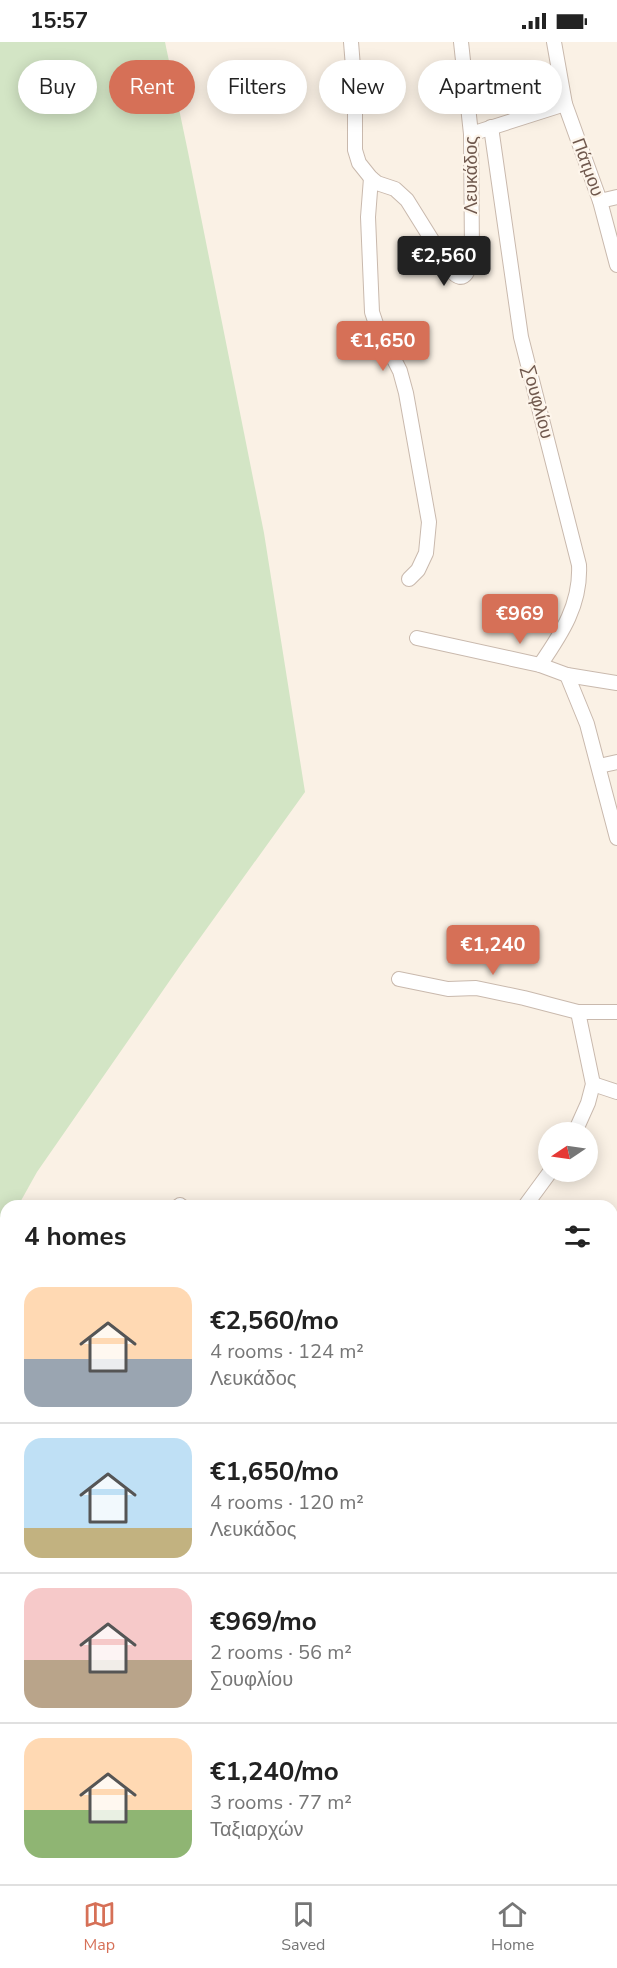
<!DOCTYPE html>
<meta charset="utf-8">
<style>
:root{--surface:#fff;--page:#f6f6f6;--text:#222;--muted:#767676;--line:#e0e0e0;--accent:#d67057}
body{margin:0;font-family:"Nunito Sans",sans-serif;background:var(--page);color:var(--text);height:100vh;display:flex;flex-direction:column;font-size:22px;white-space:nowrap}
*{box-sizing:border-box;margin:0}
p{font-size:20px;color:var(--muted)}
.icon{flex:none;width:33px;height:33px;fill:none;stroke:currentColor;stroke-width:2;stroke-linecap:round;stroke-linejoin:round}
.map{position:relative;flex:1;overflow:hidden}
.panel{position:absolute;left:0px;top:1158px;width:618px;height:684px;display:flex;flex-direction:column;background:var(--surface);border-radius:18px 18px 0 0;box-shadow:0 3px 15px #0003}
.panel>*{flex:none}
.guide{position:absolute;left:18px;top:18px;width:582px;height:54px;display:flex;gap:12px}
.needle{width:39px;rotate:257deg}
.buttons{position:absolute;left:538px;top:1080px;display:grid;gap:12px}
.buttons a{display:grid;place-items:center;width:60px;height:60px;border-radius:50%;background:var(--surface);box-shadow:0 3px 15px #0003;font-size:30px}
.price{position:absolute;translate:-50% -51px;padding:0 14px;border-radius:6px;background:var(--accent);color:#fff;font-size:20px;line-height:39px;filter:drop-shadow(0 2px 3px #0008)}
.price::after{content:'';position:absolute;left:50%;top:36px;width:18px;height:14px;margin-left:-9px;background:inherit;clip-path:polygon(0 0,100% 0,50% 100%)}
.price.current{background:#222;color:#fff}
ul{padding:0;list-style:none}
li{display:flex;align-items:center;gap:18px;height:150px;padding:0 24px}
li+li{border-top:2px solid var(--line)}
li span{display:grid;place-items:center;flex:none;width:168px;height:120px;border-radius:18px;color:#555}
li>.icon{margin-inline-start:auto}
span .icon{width:72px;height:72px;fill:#fffc;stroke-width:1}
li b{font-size:26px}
h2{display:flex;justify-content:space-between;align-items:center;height:72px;padding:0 24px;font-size:26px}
.pill{padding:0 21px;border-radius:27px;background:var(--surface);box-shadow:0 3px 15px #0003;font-size:21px;line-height:54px}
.pill.current{background:var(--accent);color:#fff}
.status{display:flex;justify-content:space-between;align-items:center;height:42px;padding:0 30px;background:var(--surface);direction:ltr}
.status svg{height:16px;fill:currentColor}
.tabs{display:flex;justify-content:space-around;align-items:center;height:84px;border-top:2px solid var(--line);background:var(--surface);font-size:16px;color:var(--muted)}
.tabs a{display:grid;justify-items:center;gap:3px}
.tabs .current{color:var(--accent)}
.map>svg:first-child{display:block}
</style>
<div class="status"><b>15:57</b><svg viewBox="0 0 49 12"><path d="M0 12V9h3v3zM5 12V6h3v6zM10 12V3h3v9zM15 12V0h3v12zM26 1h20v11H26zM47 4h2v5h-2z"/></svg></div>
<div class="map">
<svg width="617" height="1842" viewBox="0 0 617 1842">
<rect width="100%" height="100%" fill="#faf1e5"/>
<path fill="#d3e5c5" d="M0,0H165L188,110L264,491L305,750L182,921L37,1130L18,1164H6V1186L0,1197Z"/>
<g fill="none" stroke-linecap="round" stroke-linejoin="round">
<g stroke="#c9b9ad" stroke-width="16">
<g id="minor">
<path d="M351,0L355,50V108L359,121L371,136L377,141L395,147L407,158L450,227C465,247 471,224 472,211L471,92L461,0"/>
<path d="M554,0L565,62L600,159L617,223"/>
<path d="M491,85L521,295L579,523C581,562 562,591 540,623"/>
<path d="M471,92L565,62"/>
<path d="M371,136L368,175L372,270L376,282L400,329L406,351L429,480L426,511L418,528L409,537"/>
<path d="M600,159L617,155"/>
<path d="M417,596L540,623L567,633L617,641"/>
<path d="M567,633L587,682L617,796"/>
<path d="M599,724L617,720"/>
<path d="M399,937L448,947L476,946L524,956L578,970H617"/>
<path d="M593,1042L617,1050"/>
<path d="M575,1090L588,1061L593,1042L578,970"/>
<path d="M179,1164L180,1163"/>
<path d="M525,1164L550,1130"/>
<path d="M612,1247L617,1243"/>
<path d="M612,1377H617"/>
<path d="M612,1462L617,1473"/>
<path d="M0,1502L6,1513"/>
<path d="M612,1660L617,1659"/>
<path d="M0,1681L6,1676"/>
<path d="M79,1842L80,1836"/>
<path d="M278,1842L281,1836"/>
<path d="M362,1842L372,1836"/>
<path d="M544,1842L549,1836"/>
</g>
</g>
<use href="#minor" stroke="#fff" stroke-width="14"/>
</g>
<g text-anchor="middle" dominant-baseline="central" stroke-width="4.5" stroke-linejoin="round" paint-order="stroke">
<g font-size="18" fill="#6f584d" stroke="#fdf5eb">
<text transform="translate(588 125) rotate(70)">Πάτμου</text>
<text transform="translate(471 133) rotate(-90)">Λευκάδος</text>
<text transform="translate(538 360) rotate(75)">Σουφλίου</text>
</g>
</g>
</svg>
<div class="buttons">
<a><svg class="needle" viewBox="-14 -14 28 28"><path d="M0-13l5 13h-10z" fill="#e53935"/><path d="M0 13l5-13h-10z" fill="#767676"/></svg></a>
</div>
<b class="price current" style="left:444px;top:245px">€2,560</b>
<b class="price" style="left:383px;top:330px">€1,650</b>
<b class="price" style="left:520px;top:603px">€969</b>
<b class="price" style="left:493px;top:934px">€1,240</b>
<div class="guide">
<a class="pill">Buy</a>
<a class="pill current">Rent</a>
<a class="pill">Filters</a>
<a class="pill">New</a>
<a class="pill">Apartment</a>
</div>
<section class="panel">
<h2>4 homes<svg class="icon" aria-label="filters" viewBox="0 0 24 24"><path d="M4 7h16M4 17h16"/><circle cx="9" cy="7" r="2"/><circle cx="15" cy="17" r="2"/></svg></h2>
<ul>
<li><span style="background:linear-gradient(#ffd9b3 60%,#9aa5b1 0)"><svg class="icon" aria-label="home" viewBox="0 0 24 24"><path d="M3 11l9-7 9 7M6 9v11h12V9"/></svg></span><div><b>€2,560/mo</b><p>4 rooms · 124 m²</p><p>Λευκάδος</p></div></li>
<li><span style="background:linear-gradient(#bfe0f5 75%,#c2b280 0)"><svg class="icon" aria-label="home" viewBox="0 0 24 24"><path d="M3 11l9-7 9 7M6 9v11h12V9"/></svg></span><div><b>€1,650/mo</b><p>4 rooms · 120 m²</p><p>Λευκάδος</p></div></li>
<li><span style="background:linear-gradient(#f6c9c9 60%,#b9a48a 0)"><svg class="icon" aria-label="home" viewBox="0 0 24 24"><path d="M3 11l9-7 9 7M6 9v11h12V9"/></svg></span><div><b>€969/mo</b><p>2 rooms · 56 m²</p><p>Σουφλίου</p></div></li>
<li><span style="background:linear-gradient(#ffd9b3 60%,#8fb573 0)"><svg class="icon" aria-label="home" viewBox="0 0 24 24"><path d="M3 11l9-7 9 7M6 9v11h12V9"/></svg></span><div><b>€1,240/mo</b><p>3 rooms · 77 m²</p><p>Ταξιαρχών</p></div></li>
</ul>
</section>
</div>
<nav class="tabs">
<a class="current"><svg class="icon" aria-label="map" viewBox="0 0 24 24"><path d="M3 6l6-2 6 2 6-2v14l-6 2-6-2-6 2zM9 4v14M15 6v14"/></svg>Map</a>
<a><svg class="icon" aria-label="saved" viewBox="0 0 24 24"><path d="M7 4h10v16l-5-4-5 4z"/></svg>Saved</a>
<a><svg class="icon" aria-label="home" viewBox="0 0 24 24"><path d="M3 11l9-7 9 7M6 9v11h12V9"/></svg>Home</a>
</nav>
